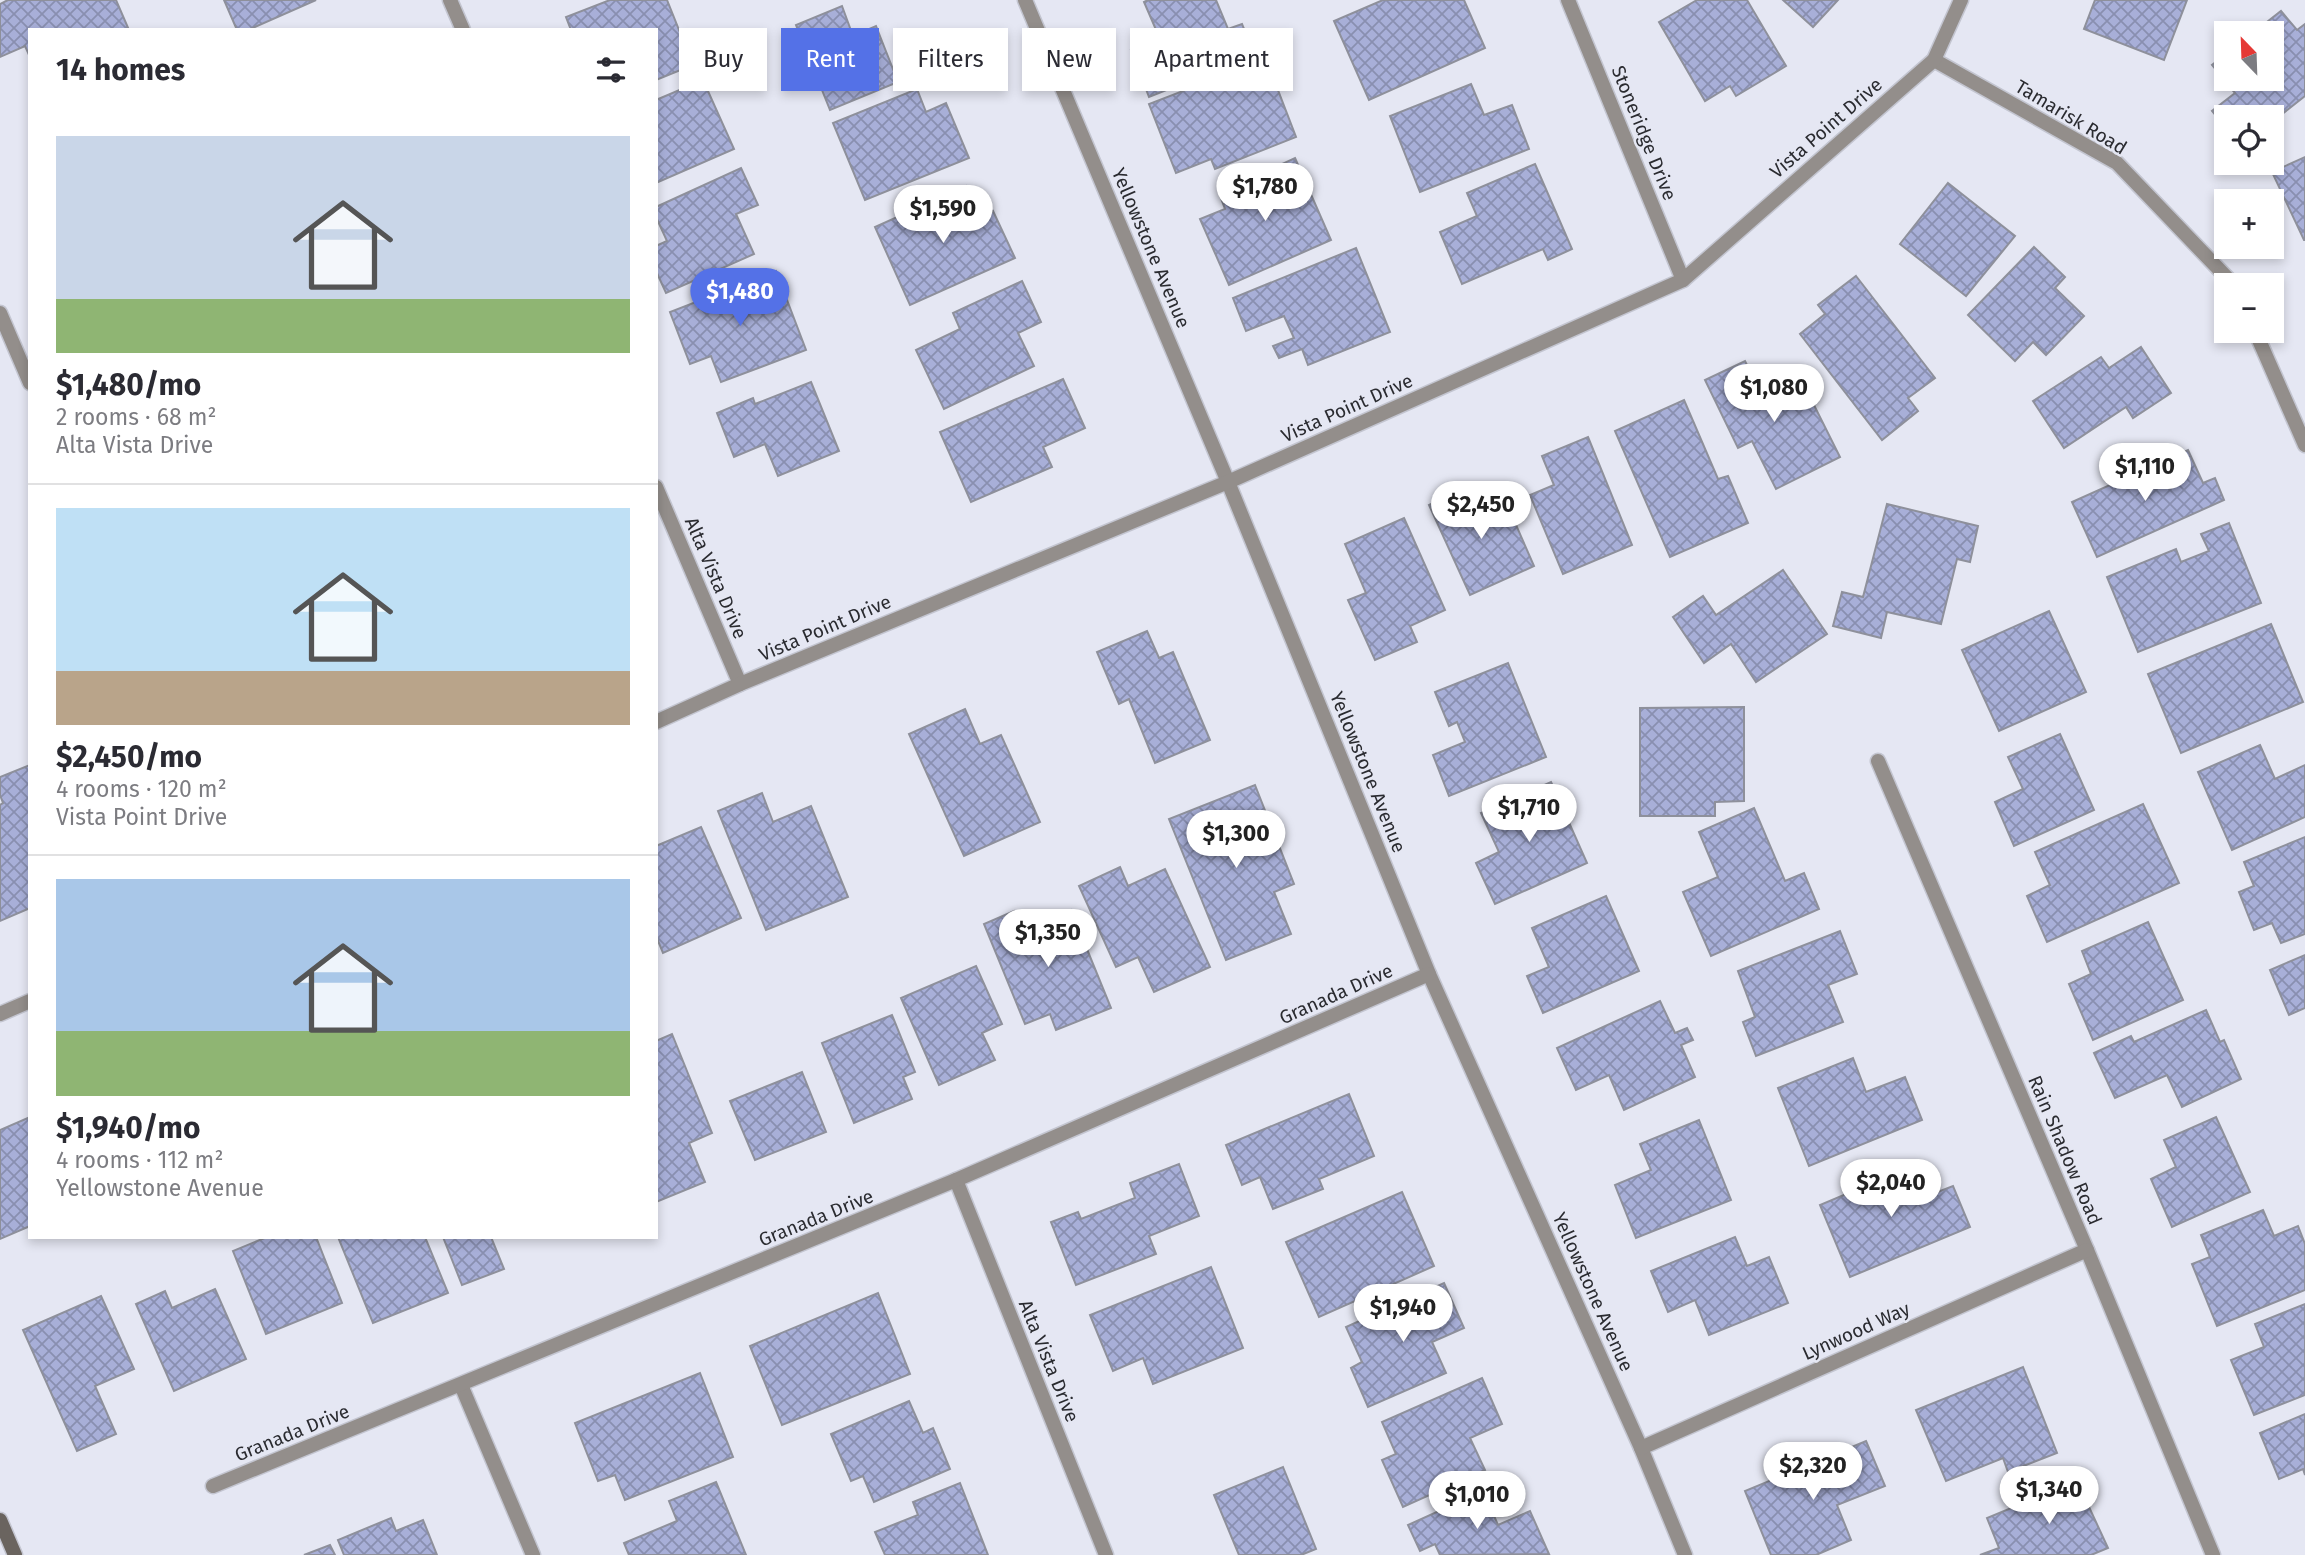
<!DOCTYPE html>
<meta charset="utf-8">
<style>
:root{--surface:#fff;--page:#f7f7f7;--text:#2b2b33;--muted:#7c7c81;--line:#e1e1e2;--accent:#5471e7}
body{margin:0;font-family:"Fira Sans",sans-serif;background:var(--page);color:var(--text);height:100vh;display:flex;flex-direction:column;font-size:26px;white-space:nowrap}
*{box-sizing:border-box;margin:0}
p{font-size:23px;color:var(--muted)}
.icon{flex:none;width:38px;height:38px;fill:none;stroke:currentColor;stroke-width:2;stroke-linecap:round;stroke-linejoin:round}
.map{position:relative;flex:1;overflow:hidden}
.side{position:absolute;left:28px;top:28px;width:630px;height:1211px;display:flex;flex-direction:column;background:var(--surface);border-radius:0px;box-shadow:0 4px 10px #0003}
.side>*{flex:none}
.guide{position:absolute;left:679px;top:28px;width:665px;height:63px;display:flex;gap:14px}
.needle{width:46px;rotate:337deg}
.controls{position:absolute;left:2214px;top:21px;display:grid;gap:14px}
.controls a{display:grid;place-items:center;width:70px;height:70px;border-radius:0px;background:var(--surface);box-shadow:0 4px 10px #0003;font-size:35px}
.price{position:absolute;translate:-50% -60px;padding:0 16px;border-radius:24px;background:#fff;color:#222;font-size:23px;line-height:46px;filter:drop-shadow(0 2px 4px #0008)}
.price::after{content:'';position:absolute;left:50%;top:42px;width:21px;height:16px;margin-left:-10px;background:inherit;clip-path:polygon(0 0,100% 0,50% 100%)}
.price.on{background:var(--accent);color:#fff}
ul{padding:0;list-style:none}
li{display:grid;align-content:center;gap:14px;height:371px;padding:0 28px}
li+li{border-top:2px solid var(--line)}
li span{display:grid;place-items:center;height:217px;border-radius:0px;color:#555}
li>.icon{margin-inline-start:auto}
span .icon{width:126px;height:126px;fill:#fffc;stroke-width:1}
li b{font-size:30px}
h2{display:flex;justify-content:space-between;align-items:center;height:84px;padding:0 28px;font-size:30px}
.tag{padding:0 24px;border-radius:0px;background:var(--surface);box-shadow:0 4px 10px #0003;font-size:24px;line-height:63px}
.tag.on{background:var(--accent);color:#fff}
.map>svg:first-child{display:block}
</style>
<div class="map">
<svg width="2305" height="1555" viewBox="0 0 2305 1555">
<defs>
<pattern id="building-cross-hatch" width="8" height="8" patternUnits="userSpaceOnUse" patternTransform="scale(1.75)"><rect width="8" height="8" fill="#a8afd8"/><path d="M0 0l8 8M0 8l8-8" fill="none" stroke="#898fb0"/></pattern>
</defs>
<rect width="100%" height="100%" fill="#e5e7f3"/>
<g fill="url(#building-cross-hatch)" stroke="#8e909b" stroke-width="2">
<path d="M8,0H116L129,30H30V57L25,46L0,57V4Z"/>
<path d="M224,0H316L248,30H237Z"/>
<path d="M610,0H667L693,65L656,80V30H571L566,17Z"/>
<path d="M1148,0H1216L1228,29L1242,24L1255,55L1149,97L1131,50L1160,39L1144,2Z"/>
<path d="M1383,0H1464L1485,48L1369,100L1334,21Z"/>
<path d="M1697,0H1747L1786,66L1736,96L1730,86L1705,101L1659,22Z"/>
<path d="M1783,0H1838L1813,27Z"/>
<path d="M2095,0H2187L2164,60L2084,29Z"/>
<path d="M842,6L853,36L876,26L898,82L830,110L796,25Z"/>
<path d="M2281,11L2297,30L2305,24V96L2272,122V117H2226V128L2212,111L2235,93L2212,65L2226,54V79H2272V33H2253Z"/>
<path d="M1266,59L1296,137L1215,169L1211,159L1176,173L1149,104Z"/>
<path d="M703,80L734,149L656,183V100Z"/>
<path d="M1471,84L1484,115L1512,105L1529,149L1420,192L1390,116Z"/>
<path d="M917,89L926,112L946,103L969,158L865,200L833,123Z"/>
<path d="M2305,157V240H2304L2272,172Z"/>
<path d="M1295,158L1331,240L1229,285L1200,219L1225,209L1219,193Z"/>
<path d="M1535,164L1572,249L1548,260L1543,249L1462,284L1440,232L1477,216L1467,193Z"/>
<path d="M741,168L758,205L736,214L754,254L666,293L656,271V246L667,241L656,217V207Z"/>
<path d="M1948,183L2015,236L1966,296L1900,244Z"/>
<path d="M966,186L980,218L993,211L1015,258L910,305L875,227Z"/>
<path d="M2034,247L2065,277L2055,288L2084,316L2046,355L2033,342L2015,361L1968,315Z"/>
<path d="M1356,248L1390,332L1308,365L1302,349L1279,358L1273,346L1294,338L1284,316L1246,331L1233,298Z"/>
<path d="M776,271L806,350L721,382L711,356L690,364L670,312Z"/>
<path d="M1856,276L1935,378L1908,398L1918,411L1882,440L1800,334L1825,314L1818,305Z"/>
<path d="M1022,281L1041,322L1018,333L1034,366L944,409L916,350L960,329L953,313Z"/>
<path d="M2141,347L2171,393L2133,418L2126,407L2064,448L2033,401L2101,357L2109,368Z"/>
<path d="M1745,361L1763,398L1801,379L1840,457L1776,489L1752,441L1738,448L1705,380Z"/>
<path d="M1063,379L1085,428L1043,447L1052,467L971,502L940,432Z"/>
<path d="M811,382L839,451L778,476L765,444L734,457L717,413L753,398L755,404Z"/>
<path d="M1684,400L1718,479L1728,476L1748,523L1670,557L1615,431Z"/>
<path d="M1588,437L1632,545L1563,574L1530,495L1554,485L1542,456Z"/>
<path d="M2188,450L2203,483L2215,478L2224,500L2097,557L2072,502Z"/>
<path d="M1465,488L1478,515L1506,502L1534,566L1470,595L1429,505Z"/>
<path d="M1887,504L1978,526L1970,562L1957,559L1941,624L1887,612L1881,638L1833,626L1842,592L1863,597Z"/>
<path d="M1404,518L1445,610L1410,626L1417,642L1375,660L1348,600L1366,593L1345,544Z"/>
<path d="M2229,523L2261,603L2138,652L2107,577L2176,549L2181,562L2209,551L2201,534Z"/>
<path d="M1783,570L1827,634L1756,682L1731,644L1704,663L1673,617L1703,596L1716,615Z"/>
<path d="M2049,611L2086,692L1999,731L1962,650Z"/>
<path d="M2271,624L2303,702L2181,753L2148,674Z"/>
<path d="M1147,631L1159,658L1173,652L1210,740L1155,763L1129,699L1119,704L1097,652Z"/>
<path d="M1508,663L1546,757L1449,796L1433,755L1465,742L1457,722L1449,726L1435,692Z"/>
<path d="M1744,707V801L1715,802V816H1640V708Z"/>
<path d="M965,709L980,744L1001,735L1040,822L964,856L909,734Z"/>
<path d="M2060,734L2094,810L2014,846L1995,802L2023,789L2008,757Z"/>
<path d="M2260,745L2275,779L2305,765V817L2232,850L2198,772Z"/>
<path d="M30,765V908L0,921V805L3,803L0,795V777Z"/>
<path d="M1551,782L1587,863L1495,904L1476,863L1499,852L1481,813Z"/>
<path d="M1255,785L1294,884L1274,892L1291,934L1226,960L1169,819Z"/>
<path d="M762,793L773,822L811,806L848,897L766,930L718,811Z"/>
<path d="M2143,804L2179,883L2047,942L2027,896L2050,885L2035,852Z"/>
<path d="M1754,808L1785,881L1804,873L1819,909L1711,956L1683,892L1718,877L1699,832Z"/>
<path d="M701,827L741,918L663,953L656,936V846Z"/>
<path d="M2305,837V934L2281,943L2272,923L2254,930L2239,892L2254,886L2244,862Z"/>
<path d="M1120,867L1128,886L1165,869L1210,967L1154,992L1138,957L1116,967L1079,886Z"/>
<path d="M1606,896L1639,971L1543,1013L1527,976L1549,967L1532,928Z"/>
<path d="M1071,910L1111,1008L1056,1030L1050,1014L1025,1024L984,924L1014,911L1022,930Z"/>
<path d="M2148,922L2183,1000L2093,1040L2069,984L2091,974L2082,951Z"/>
<path d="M1840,931L1857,974L1828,985L1843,1022L1756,1056L1743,1022L1755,1017L1738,971Z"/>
<path d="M2305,955V1008L2289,1015L2270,970Z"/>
<path d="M976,966L1002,1024L982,1033L995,1060L939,1085L901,998Z"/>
<path d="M1660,1001L1675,1033L1687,1028L1693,1040L1681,1045L1695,1077L1624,1110L1609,1075L1576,1090L1557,1048Z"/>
<path d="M2206,1010L2220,1042L2224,1040L2241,1079L2182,1107L2167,1075L2115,1098L2094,1053L2131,1036L2134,1042Z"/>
<path d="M892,1015L915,1072L903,1077L912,1099L854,1123L822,1043Z"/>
<path d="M672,1034L712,1133L689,1143L705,1182L656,1202V1041Z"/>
<path d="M1853,1058L1866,1092L1905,1077L1922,1120L1809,1166L1778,1088Z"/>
<path d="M802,1072L826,1132L755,1160L730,1101Z"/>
<path d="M1349,1094L1374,1156L1319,1179L1323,1189L1273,1209L1260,1177L1242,1185L1226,1145Z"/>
<path d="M30,1117V1226L0,1239V1130Z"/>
<path d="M2216,1117L2250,1192L2172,1227L2151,1179L2176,1167L2164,1140Z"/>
<path d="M1699,1120L1731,1200L1636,1238L1615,1185L1651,1170L1640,1144Z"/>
<path d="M1179,1164L1199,1216L1149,1236L1156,1254L1076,1285L1051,1222L1078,1212L1081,1219L1135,1198L1130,1183Z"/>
<path d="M1917,1164L1930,1195L1953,1186L1970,1227L1850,1277L1820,1205Z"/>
<path d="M1402,1192L1434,1266L1319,1317L1286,1242Z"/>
<path d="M2263,1210L2274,1236L2298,1226L2305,1244V1290L2217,1326L2192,1264L2210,1257L2201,1235Z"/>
<path d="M267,1237H316L342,1303L266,1334L233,1251Z"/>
<path d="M338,1237H425L448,1293L373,1323Z"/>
<path d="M443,1237H491L504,1269L462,1285Z"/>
<path d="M1735,1237L1747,1266L1769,1257L1788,1303L1709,1335L1695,1300L1668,1312L1651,1271Z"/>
<path d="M1211,1267L1243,1348L1153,1384L1143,1358L1113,1371L1090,1315Z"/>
<path d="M1444,1283L1464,1328L1432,1342L1446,1373L1368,1407L1351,1368L1362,1362L1346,1327Z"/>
<path d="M215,1289L246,1359L174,1391L136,1304L165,1291L172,1308Z"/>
<path d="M878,1293L910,1374L782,1425L750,1346Z"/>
<path d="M101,1296L134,1369L95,1386L116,1434L77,1451L23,1330Z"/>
<path d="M2305,1304V1395L2254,1415L2231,1360L2264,1347L2255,1324Z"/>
<path d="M2023,1367L2057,1453L2008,1472L2003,1458L1946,1481L1916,1410Z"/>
<path d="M700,1373L733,1457L625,1500L615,1475L598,1481L575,1423Z"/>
<path d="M1482,1378L1502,1424L1470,1438L1485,1470L1403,1507L1382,1460L1396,1454L1382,1422Z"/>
<path d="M909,1401L923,1433L933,1428L950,1469L874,1502L863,1476L851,1481L831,1434Z"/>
<path d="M2305,1414V1475L2303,1469L2279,1479L2260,1433Z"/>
<path d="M1866,1441L1885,1486L1837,1505L1851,1540L1816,1555H1771L1745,1491Z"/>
<path d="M1283,1467L1316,1549L1301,1555H1239L1214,1495Z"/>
<path d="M2077,1481L2108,1548L2091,1555H1980L1999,1548L1987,1518Z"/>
<path d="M716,1482L746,1555H629L624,1543L677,1521L669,1501Z"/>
<path d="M960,1483L988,1555H885L875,1532L918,1515L913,1502Z"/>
<path d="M1483,1491L1498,1525L1530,1511L1549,1554L1440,1555L1435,1544L1420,1551L1408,1525Z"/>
<path d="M391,1518L396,1531L423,1520L437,1555H344L338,1540Z"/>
<path d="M330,1545L335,1555H304Z"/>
</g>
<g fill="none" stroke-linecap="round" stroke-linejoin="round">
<g stroke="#c3c5d0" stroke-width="17">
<g id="minor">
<path d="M450,0L463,30"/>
<path d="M1025,0L1228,482L1429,974L1641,1448L1685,1555"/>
<path d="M1568,0L1683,280"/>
<path d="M1934,60L2117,163L2234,285"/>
<path d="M0,313L30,383"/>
<path d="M2255,331L2305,445"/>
<path d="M656,487L740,684"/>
<path d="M656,722L740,684L1228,482L1683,280L1934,60L1961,0"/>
<path d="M1878,761L2087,1250L2213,1555"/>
<path d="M0,1014L30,1001"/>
<path d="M956,1180L1106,1555"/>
<path d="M461,1385L533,1555"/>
<path d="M1641,1448L2087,1250"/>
<path d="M213,1486L956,1180L1429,974"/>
</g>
</g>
<g stroke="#c3c5d0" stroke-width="17">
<path id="secondary" d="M0,1520L15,1555"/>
</g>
<use href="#minor" stroke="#938e8b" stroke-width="14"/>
<use href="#secondary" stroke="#6a645f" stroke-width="14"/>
</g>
<g text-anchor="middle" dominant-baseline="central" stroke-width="5" stroke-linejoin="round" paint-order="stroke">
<g font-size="19" fill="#2a2b30" stroke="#e5e7f3">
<text transform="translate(2071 117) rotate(31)">Tamarisk Road</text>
<text transform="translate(1826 128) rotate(-41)">Vista Point Drive</text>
<text transform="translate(1644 133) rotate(68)">Stoneridge Drive</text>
<text transform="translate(1151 248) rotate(67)">Yellowstone Avenue</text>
<text transform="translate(1347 408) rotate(-24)">Vista Point Drive</text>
<text transform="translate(716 578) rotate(67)">Alta Vista Drive</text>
<text transform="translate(825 628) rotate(-23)">Vista Point Drive</text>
<text transform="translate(1368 772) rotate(68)">Yellowstone Avenue</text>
<text transform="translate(1336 994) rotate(-24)">Granada Drive</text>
<text transform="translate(2065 1150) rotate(67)">Rain Shadow Road</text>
<text transform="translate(816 1218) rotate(-22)">Granada Drive</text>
<text transform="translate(1593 1292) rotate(66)">Yellowstone Avenue</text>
<text transform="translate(1856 1331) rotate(-24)">Lynwood Way</text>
<text transform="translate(1049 1361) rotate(68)">Alta Vista Drive</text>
<text transform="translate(292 1433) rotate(-22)">Granada Drive</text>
</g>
</g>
</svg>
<div class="controls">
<a><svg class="needle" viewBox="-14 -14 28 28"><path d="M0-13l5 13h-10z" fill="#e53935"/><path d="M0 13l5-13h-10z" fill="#7c7c81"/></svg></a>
<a><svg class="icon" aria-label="locate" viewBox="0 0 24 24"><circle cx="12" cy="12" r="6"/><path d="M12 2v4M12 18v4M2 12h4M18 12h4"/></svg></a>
<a>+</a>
<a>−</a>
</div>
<b class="price" style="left:1265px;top:223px">$1,780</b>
<b class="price" style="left:943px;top:245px">$1,590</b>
<b class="price on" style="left:740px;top:328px">$1,480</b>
<b class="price" style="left:1774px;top:424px">$1,080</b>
<b class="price" style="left:2145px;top:503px">$1,110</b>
<b class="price" style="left:1481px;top:541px">$2,450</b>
<b class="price" style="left:1529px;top:844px">$1,710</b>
<b class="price" style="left:1236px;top:870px">$1,300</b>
<b class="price" style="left:1048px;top:969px">$1,350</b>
<b class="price" style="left:1891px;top:1219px">$2,040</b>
<b class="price" style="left:1403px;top:1344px">$1,940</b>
<b class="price" style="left:1813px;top:1502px">$2,320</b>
<b class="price" style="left:2049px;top:1526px">$1,340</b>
<b class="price" style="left:1477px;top:1531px">$1,010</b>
<div class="guide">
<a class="tag">Buy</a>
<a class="tag on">Rent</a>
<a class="tag">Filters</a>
<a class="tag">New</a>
<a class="tag">Apartment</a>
</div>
<section class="side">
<h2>14 homes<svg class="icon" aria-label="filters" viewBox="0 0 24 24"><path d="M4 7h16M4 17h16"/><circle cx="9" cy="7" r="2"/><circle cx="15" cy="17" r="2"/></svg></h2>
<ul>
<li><span style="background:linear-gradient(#c9d6e8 75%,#8fb573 0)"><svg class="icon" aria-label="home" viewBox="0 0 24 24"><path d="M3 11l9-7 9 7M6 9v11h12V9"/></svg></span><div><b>$1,480/mo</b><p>2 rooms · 68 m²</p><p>Alta Vista Drive</p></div></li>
<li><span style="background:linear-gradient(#bfe0f5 75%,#b9a48a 0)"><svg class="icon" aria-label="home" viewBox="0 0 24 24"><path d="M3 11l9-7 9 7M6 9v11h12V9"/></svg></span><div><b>$2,450/mo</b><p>4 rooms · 120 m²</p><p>Vista Point Drive</p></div></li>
<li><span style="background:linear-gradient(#a9c7e8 70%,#8fb573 0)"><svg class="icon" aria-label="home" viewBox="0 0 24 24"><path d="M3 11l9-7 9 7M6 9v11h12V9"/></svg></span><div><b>$1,940/mo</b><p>4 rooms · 112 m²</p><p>Yellowstone Avenue</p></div></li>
</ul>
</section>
</div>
